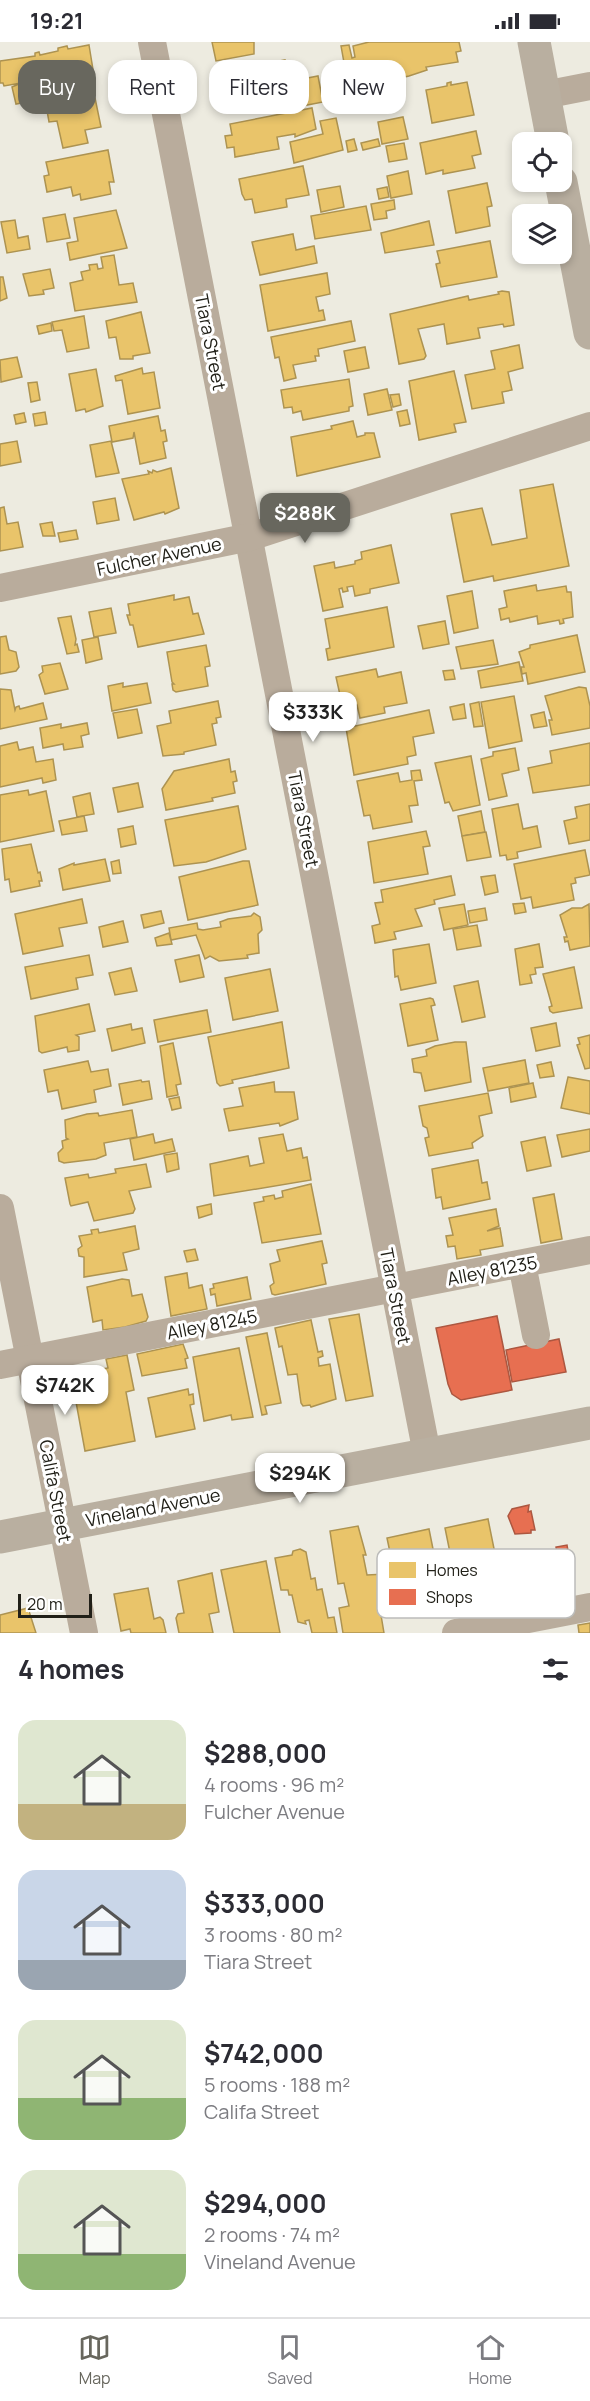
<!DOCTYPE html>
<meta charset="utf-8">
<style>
:root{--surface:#fff;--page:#f2f2f3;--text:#2b2b33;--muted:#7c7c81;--line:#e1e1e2;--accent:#68675e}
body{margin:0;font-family:Manrope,sans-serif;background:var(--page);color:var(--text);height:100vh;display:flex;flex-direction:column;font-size:22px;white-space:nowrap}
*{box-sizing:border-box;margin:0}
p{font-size:20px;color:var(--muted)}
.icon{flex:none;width:33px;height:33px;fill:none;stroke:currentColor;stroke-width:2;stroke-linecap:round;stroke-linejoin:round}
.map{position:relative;height:1591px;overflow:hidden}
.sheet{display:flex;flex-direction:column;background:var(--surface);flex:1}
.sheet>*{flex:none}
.hud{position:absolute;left:18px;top:18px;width:555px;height:54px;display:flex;gap:12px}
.controls{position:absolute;left:512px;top:90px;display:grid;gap:12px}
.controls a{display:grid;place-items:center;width:60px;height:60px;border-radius:12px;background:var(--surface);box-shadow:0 3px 9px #0003;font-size:30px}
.scale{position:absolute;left:18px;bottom:15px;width:74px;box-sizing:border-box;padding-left:6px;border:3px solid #212018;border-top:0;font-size:16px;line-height:21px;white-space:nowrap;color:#212018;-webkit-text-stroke:4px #fff;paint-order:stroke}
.price{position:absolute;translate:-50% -51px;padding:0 14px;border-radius:12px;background:#fff;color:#222;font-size:20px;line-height:39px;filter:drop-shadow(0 2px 3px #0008)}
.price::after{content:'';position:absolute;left:50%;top:36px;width:18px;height:14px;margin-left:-9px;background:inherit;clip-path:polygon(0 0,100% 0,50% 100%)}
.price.on{background:var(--accent);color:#fff}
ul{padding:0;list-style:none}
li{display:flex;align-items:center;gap:18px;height:150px;padding:0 18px}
li span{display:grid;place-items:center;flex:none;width:168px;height:120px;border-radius:18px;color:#555}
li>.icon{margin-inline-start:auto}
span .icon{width:72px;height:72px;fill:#fffc;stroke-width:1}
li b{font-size:26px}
h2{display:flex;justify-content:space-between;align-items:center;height:72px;padding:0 18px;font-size:26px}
.pill{padding:0 21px;border-radius:18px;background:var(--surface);box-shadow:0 3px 9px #0003;font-size:21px;line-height:54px}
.pill.on{background:var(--accent);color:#fff}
.status{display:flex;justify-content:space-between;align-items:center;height:42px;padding:0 30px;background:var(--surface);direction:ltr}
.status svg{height:16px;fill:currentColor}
.dock{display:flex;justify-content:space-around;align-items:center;height:84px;border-top:2px solid var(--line);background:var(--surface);font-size:16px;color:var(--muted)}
.dock a{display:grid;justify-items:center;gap:3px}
.dock .on{color:var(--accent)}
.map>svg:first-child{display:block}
</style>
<div class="status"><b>19:21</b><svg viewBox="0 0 49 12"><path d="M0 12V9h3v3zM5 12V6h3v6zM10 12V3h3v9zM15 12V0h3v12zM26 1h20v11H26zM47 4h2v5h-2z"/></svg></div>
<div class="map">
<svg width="590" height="1591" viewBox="0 0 590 1591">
<rect width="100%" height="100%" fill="#edebe0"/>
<g fill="#e9c46a" stroke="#ad9351" stroke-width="1.5">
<path d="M212,0H254V12L216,19Z"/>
<path d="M369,0H459L461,9L456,10L458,20L426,25L427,28L409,34L400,36L396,24L370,29L374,49L350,54L341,4L349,3L352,16L355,15L353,4Z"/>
<path d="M89,3L95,40L60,47L61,53L16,62L12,45L21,41L4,44L3,41H0V19L35,14V11L39,10L40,13L58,9V6L67,4L68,7Z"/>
<path d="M285,18L288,38L277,40L280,52L277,55L220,66L214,32Z"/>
<path d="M318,34L323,60L302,64L297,38Z"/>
<path d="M451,40V43L467,40L474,73L432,81L426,48L447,44V41Z"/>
<path d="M344,44L346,55L337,57L335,46Z"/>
<path d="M95,56L101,85L85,88L88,101L63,106L57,79L49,80L46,63Z"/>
<path d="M312,66L316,87L295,95V92L277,95L279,107L235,115L234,105L227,106L225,94L232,93L230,82Z"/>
<path d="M403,75L408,97L382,102L378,80Z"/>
<path d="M336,76L343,108L294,121L290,100L323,92L320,79Z"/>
<path d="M476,89L481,112L472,114L475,126L443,132V128L426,132L420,101Z"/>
<path d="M354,97L357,108L348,110L346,99Z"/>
<path d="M378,97L380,104L363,108L361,101Z"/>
<path d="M404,101L407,117L389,120L386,104Z"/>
<path d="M108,108L114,140H109L111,152L81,158L80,152L73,154L71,145L47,150L44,134L49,133L46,120Z"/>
<path d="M303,124L309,153L286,157L287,165L255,171L252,157L245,158L242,152L239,137Z"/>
<path d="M408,129L412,152L391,156L387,134Z"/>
<path d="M487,141L492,164L487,165L490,184L456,191L448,149Z"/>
<path d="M340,144L344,165L321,170L317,148Z"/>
<path d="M387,145L389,155L379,157L377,147Z"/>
<path d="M394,158L395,167L386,169L387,176L374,178L371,162Z"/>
<path d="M366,164L371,188L315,197L311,174Z"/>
<path d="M116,168L127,206L70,218L67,201L78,199L74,176Z"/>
<path d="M65,172L70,196L47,200L43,176Z"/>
<path d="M15,178L18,196L28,194L30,207L7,211L1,180Z"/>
<path d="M429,179L434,203L385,211L381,191Z"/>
<path d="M293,192L296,208L314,204L317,221L260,233L252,200Z"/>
<path d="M490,199L497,235L441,245L436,222L440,221L437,209Z"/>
<path d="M114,213L119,243L133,241L137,260L75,269L70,241L83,238L81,230L90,228L89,223L97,222L98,227L103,226L101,215Z"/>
<path d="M50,227L54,246L43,248L44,252L29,254L23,232Z"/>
<path d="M327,231L330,252L316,255L319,269L323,268L325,278L268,289L260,243Z"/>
<path d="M0,235H3L7,256L0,259Z"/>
<path d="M502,249L509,250L514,283L504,285L503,282L478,286L480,296L447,302L444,282L418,287L426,314L424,317L399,322L390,272L468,254L469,258L499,252L498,250Z"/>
<path d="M141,270L150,311L133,314V317H120L116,295L109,296L106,279Z"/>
<path d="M84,274L89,306L67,310L62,288L54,289L52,280Z"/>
<path d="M351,279L355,299L318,307L319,314H315L316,319L293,323L296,336L284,339L279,315L275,316L271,295Z"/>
<path d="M51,281L52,289L39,292L37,284Z"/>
<path d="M519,303L523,326L508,330L512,348L502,350L504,361L472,367L465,333L495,327L491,309Z"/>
<path d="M365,305L369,326L348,330L344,309Z"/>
<path d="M17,315L22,335L1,340L0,318Z"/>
<path d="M142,326L143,332L154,330L160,366L128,372L122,338L116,339L115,334Z"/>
<path d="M96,327L103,364L86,370L85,367L76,369L69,332Z"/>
<path d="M454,329L466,380L454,382L456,390L419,398L409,339Z"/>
<path d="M349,337L353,364L349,365V369L303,378L301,369L293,371L292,365L284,366L281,348Z"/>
<path d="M37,340L40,358L31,360L28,341Z"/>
<path d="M387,347L392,368L368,373L364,352Z"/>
<path d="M399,352L401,363L393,365L390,353Z"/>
<path d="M407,368L410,382L400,384L397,370Z"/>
<path d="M45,370L47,382L35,384L33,372Z"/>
<path d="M24,371L26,380L16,382L14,373Z"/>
<path d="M158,374L161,389L165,388L167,399L163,400L166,416L140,422L134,390L133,396L112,400L109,384Z"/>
<path d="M353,379L357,395L365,393V391H374L380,415L297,434L291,395L332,387L331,384Z"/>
<path d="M17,399L21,420L0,424V402Z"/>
<path d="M111,399L119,431L96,435L90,403Z"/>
<path d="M171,426L179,466L165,472L164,470L134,478L122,437L149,432L148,429L152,431L153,428L157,430Z"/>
<path d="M553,442L569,524L494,539L493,534L464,540L451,472L482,466L492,503L527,496L520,448Z"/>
<path d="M115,456L119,478L97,482L93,460Z"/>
<path d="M4,465L7,482L18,480L23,505L0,509V466Z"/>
<path d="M52,480L55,494H43L40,482Z"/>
<path d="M76,488L78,497L60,500L58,491Z"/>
<path d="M391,503L399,541L370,547V551L355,554L353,544L347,545L348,549L343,550L342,546L339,547L343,565L323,569L314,524L334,520L335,526L355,522V519L362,517L361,510Z"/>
<path d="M536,543L537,549L566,544L567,550H571L573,575L563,577L564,581L560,582L559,578L538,582L537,574L510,580L509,576L501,578L499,567L507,565L504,549Z"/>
<path d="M472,549L478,586L454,591L447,554Z"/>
<path d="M174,553V558L189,555L193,572L198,571L204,592L138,605L133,583H130L127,573H130L128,562Z"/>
<path d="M387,565L394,605L328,618L326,607L330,606L325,577Z"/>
<path d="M111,566L116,591L94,595L89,570Z"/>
<path d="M71,574L76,597L75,603L77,602L79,610L67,612L58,576Z"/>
<path d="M445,579L449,602L423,607L418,584Z"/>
<path d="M577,593L585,630L528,642L526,631L522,632L521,625H524L519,610L530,606V603Z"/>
<path d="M6,594L9,608L16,610L19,625L16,629L0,632V595Z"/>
<path d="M98,595L102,617L86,621L82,598Z"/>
<path d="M493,598L498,622L461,627L456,605Z"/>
<path d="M206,603L210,624L205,625L208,644L176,650L173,648L172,642H174L172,640L167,610Z"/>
<path d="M519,620L523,639L481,646L478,629Z"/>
<path d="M60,621L68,647L45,652L39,633L43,630L42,624Z"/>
<path d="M376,627L378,635L401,630L407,661L384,665L385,671L360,676L357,663L342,662L336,635Z"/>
<path d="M453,628L455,637L445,638L443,629Z"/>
<path d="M123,641V645L147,641L151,661L112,669L108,644Z"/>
<path d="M579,645L586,646L590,664V686L552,693L549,678H552L545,654Z"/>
<path d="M0,647L11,648L15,668L16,665L19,664L20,667L43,661L47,677L0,687Z"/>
<path d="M514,654L522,699L489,706L481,660Z"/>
<path d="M218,659L221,675L216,676L217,681L212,682L216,703L184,710V712L163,714L157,684L171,681L169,669Z"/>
<path d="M479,660L483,684L474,685L470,662Z"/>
<path d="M464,662L466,676L453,678L450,665Z"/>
<path d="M137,667L142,691L118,696L113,671Z"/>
<path d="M429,668L434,691L413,695L416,713L407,715L408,722L354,733L346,686Z"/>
<path d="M544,670L547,684L534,686L531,673Z"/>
<path d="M87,681L89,692L81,694L83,705L64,708L63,702L43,706L40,686L61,682V686Z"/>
<path d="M17,700L19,708L33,705L36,720L53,717L56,738L43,741L42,736L0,745V704Z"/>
<path d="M590,701V743L533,751L528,726L552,721L550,709Z"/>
<path d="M515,706L519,728L502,732L507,754L489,758L481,717L493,714V710Z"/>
<path d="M471,714L480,763L453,769L449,760L445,761L435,721Z"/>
<path d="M229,717L231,730L235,729L237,739L233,740L235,751L212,756L213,759L166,768L162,747L174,729Z"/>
<path d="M420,728L422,738L414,739L418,763L409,764L412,780L373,787L370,773L364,774L357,739L398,731L400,740L412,738L411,729Z"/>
<path d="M138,741L143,765L118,770L113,746Z"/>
<path d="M28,748L29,753L46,749L54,789L0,800V753Z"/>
<path d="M90,751L94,772L77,775L73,755Z"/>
<path d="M518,762L523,787L537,784L541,805L517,810L518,816L507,818L506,813L500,814L492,767Z"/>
<path d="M590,762V798L569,802L564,779L577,776L575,765Z"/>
<path d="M238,764L246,807L206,820L174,824L165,778Z"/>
<path d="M481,769L485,790L462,794L458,774Z"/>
<path d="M84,774L87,789L62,793L59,779Z"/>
<path d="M133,784L136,802L121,805L118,787Z"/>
<path d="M426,789L430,804L423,805L428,832L374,841L368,800Z"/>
<path d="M486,790L491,815L467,819L462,794Z"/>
<path d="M31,802L38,831L40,830L42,839H39L40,844L11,850L9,837L5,838L2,807Z"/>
<path d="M585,808L590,833L575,836L576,841L571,842L574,858L533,866L531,855L521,857L514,822Z"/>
<path d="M105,817L110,839L63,848L59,827L74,821V823Z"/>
<path d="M119,818L121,831L113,832L111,820Z"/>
<path d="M243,819H249L258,863L188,878L179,835Z"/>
<path d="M495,833L498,850L485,853L481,835Z"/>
<path d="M451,834L455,853L434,858L435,862L415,867L422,884L394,890L396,897L375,901L372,884L380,882L375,861L383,860L381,848Z"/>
<path d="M82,857L87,881L59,886L63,904L23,912L15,872Z"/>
<path d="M524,861L526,870L515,872L513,862Z"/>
<path d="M464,862L468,883L444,888L439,866Z"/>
<path d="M589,862L590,904L570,908L568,899L565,900L564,895H567L560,873L572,866H582Z"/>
<path d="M485,866L487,878L470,881L468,869Z"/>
<path d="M161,869L164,881L144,886L141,873Z"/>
<path d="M254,871L260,875L262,888L258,892L259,911L247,913L248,916L219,919L210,914L205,917L196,893L171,898L169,886L197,881L198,887L203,888L221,885L220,880L228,877L251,874Z"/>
<path d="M123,879L128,900L103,905L99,885Z"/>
<path d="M477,883L481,904L457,908L453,887Z"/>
<path d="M169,891L172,902L157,904L155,896Z"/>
<path d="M429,902L436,941L401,948L398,934L395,935L393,908Z"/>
<path d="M539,902L543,925L535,926L536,932L530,933L532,941L520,943L515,907Z"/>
<path d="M89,913L93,933L76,936L78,947L31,957L25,925Z"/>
<path d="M199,913L204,935L180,940L175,918Z"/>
<path d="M574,925L582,966L553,971L550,969L549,965L552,964L543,932Z"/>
<path d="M131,926L137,949L115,953L109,931Z"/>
<path d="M270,927L278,969L233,978L225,936Z"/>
<path d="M478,939L485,975L462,980L454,944Z"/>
<path d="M430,956L433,957L435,963L431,964L438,998L408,1004L400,962Z"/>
<path d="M89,962L95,989L76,993L79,995V1008L68,1010L67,1005L42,1011L39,1009L35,974Z"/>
<path d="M207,968L211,990L158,1000L154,978Z"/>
<path d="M282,980L289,1026L232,1038L233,1041L220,1044L217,1041L208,995Z"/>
<path d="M556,981L560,1004L536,1009L531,986Z"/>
<path d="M131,982L132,988L142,986L145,1001L112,1009L107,987Z"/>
<path d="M590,993V1026L585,1027L577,1003L580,1002L578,996Z"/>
<path d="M455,1000H466L471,1040L425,1049L421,1031L414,1030L412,1017L427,1014L426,1008L435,1004Z"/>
<path d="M173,1001L181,1042L176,1043L178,1053L167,1055L160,1004Z"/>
<path d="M525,1018L529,1041L488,1049L483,1026Z"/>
<path d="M88,1019L91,1030L108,1027L111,1044L94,1048L96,1060L62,1067L58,1048L48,1050L44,1028Z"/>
<path d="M551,1020L554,1034L540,1036L537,1023Z"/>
<path d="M568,1035L590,1039V1072L561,1066Z"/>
<path d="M141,1038L142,1040L149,1039L152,1057L123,1063L119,1042Z"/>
<path d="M274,1040L275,1050H294L298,1077L280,1084L279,1081L229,1089L224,1067L243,1064L239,1046Z"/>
<path d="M533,1041L536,1055L511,1060L509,1046Z"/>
<path d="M488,1051L492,1071L479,1074L483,1094L472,1101L473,1106L429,1114L425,1096L429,1095L427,1086L423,1084L419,1064Z"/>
<path d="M179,1055L181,1066L172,1068L169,1057Z"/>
<path d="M132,1068L137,1095L104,1101L106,1113L96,1117L64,1121L59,1119L58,1111L63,1106L62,1099L68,1097L66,1096L65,1078L87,1072L98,1071L99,1074Z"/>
<path d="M590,1087V1109L562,1115L557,1093Z"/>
<path d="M153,1092L155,1101L172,1097L175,1109L134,1118L130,1097Z"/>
<path d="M283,1092L287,1109L301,1106L303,1116L307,1115L311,1138L214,1154L210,1122L248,1114L250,1124L264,1121L259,1096Z"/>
<path d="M545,1095L551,1124L527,1129L521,1100Z"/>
<path d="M177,1111L179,1127L167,1130L164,1113Z"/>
<path d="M478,1118L482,1141L487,1140L490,1157L443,1167L441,1155L436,1156L432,1127Z"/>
<path d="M146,1122L151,1145L129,1149L135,1167L133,1171L94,1179L88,1160L71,1164L70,1162L65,1136L88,1132L89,1136L116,1131L115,1127Z"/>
<path d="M311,1142L321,1192L262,1201L254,1161L264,1159L263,1155L274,1153L275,1157L283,1155L282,1149Z"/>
<path d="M554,1152L562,1197L541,1201L533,1156Z"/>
<path d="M211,1162L212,1172L199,1176L197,1165Z"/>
<path d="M496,1167L499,1184L487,1189L500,1186L503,1204L480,1208L481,1213L457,1217L455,1204L448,1205L446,1194L453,1193L449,1176Z"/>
<path d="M135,1184L139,1207L123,1211L127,1228L84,1235V1215L79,1214L78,1207L82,1204L79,1194L92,1192L91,1188L98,1187L99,1191Z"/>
<path d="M322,1199L327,1221L322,1222L326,1242L275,1253L272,1252L270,1244L274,1241L270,1222L280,1219L277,1208Z"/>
<path d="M195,1207L198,1218L187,1220L184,1209Z"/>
<path d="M187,1231L189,1246L202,1243L207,1267L171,1274L165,1235Z"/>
<path d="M247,1235L251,1257L217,1264L215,1252L211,1253L210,1247L214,1246L213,1242Z"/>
<path d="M122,1237L129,1238L132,1254L142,1252L148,1275L146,1279L125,1285L103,1288L102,1278L93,1280L87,1245Z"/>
<path d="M359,1272L373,1354L346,1359L329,1277Z"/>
<path d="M311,1278L318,1310L322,1309L323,1314L318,1316L319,1324L330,1322L336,1357L311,1365L310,1363L303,1364L301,1361L297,1332L288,1333L282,1304L279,1305L275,1286Z"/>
<path d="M267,1291L281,1361L265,1364L267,1372L262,1373L246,1295Z"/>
<path d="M183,1302L188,1316L185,1317L187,1326L142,1334L137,1312Z"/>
<path d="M239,1306L253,1375L232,1378L231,1373L204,1379L193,1315Z"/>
<path d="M127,1313L134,1348L126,1350L135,1399L85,1409L76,1360L88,1357L83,1330L108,1326L106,1317Z"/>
<path d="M188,1347L189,1353L193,1352L194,1362L190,1363L195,1387L156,1395L148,1356Z"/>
<path d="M488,1477L506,1566L463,1575L445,1486Z"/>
<path d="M358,1484L366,1513H363L367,1533L386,1532L393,1571L381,1573L384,1591H343L339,1566L349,1564L344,1541L338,1542L330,1489Z"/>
<path d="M429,1487L435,1517L393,1525L387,1496Z"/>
<path d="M300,1507L306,1510L311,1537L315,1536L317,1548L322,1547L328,1576L334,1575L337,1591H312L309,1578L305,1579L306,1582L298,1580L292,1553H289L288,1548H281L275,1516L292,1513L293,1509Z"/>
<path d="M266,1519L280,1591H234L221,1528Z"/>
<path d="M212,1531L219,1570L209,1572L213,1591H179L176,1576L178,1572L184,1571L178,1539Z"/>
<path d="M148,1546L154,1577L160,1575L163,1578L166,1591H131L130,1587L121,1589L114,1552Z"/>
<path d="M28,1566L36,1591H0V1573Z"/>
<path d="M590,1581V1591H579L578,1583Z"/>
</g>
<g fill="#e76f51" stroke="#ac5740" stroke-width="1.5">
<path d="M497,1274L512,1348L461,1358L452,1352L448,1342L436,1286Z"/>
<path d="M559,1297L566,1330L512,1340L506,1308Z"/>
<path d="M529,1463L528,1470L531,1469L535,1488H531V1491L515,1492L508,1474L512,1467Z"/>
<path d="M567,1503L570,1521L559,1523L556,1505Z"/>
</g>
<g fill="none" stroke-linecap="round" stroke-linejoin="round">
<g stroke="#b9ac9c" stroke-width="28">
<path d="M152,0L427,1412"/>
<path d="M544,53L590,44"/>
<path d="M0,546L250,495L590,384"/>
<path d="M0,1166L84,1591"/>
<path d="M522,1222L536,1293"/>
<path d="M0,1323L590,1208"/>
<path d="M456,1591L590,1565"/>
</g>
<g stroke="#b9afa0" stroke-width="33">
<path d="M534,0L553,100"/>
<path d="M561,140L590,291"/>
<path d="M0,1495L590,1381"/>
</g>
</g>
<g text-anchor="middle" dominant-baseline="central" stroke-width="6" stroke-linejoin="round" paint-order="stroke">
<g font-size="18" fill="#212018" stroke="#fff">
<text transform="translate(211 300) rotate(79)">Tiara Street</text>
<text transform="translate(159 514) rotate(-12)">Fulcher Avenue</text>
<text transform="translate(304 777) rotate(79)">Tiara Street</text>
<text transform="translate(492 1228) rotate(-11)">Alley 81235</text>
<text transform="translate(396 1254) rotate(79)">Tiara Street</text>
<text transform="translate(212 1282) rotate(-11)">Alley 81245</text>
<text transform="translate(56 1449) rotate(79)">Califa Street</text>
<text transform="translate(153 1465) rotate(-11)">Vineland Avenue</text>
</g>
</g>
<rect x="377" y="1507" width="198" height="69" rx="9" fill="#fff" stroke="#bcbcba" stroke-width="1.5"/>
<rect x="389" y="1520" width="27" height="16" fill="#e9c46a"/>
<rect x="389" y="1547" width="27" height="16" fill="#e76f51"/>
<g font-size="16" fill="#212018">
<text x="426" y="1534">Homes</text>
<text x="426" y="1561">Shops</text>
</g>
</svg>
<div class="controls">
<a><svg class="icon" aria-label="locate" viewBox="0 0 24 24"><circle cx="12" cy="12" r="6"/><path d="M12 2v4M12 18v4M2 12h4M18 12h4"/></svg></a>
<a><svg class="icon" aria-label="layers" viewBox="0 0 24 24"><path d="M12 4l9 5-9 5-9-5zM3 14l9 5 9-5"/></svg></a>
</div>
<div class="scale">20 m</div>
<b class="price on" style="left:305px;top:502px">$288K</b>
<b class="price" style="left:313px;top:701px">$333K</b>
<b class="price" style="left:65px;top:1374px">$742K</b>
<b class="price" style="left:300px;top:1462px">$294K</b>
<div class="hud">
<a class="pill on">Buy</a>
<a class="pill">Rent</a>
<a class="pill">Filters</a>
<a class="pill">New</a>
</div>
</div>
<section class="sheet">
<h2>4 homes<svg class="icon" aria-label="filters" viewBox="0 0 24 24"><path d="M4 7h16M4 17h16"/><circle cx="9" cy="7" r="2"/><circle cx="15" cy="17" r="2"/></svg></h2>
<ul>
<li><span style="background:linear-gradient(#dfe7d0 70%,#c2b280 0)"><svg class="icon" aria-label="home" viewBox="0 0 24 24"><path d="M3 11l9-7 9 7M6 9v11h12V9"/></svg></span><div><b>$288,000</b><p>4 rooms · 96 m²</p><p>Fulcher Avenue</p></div></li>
<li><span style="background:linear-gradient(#c9d6e8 75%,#9aa5b1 0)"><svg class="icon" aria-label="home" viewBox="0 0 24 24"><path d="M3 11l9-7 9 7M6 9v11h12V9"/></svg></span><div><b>$333,000</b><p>3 rooms · 80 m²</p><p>Tiara Street</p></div></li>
<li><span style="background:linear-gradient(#dfe7d0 65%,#8fb573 0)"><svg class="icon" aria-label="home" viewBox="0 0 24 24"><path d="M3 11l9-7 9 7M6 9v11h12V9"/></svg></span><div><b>$742,000</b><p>5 rooms · 188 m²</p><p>Califa Street</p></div></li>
<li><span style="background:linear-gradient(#dfe7d0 70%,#8fb573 0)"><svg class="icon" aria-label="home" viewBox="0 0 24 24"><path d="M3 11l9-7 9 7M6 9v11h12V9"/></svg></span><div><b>$294,000</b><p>2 rooms · 74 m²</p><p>Vineland Avenue</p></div></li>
</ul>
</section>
<nav class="dock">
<a class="on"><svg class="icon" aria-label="map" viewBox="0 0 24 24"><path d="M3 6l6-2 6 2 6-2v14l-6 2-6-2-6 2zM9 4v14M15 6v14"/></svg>Map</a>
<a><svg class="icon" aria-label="saved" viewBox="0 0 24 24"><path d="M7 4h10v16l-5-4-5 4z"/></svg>Saved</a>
<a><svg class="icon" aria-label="home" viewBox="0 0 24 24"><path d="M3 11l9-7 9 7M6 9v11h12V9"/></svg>Home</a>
</nav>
